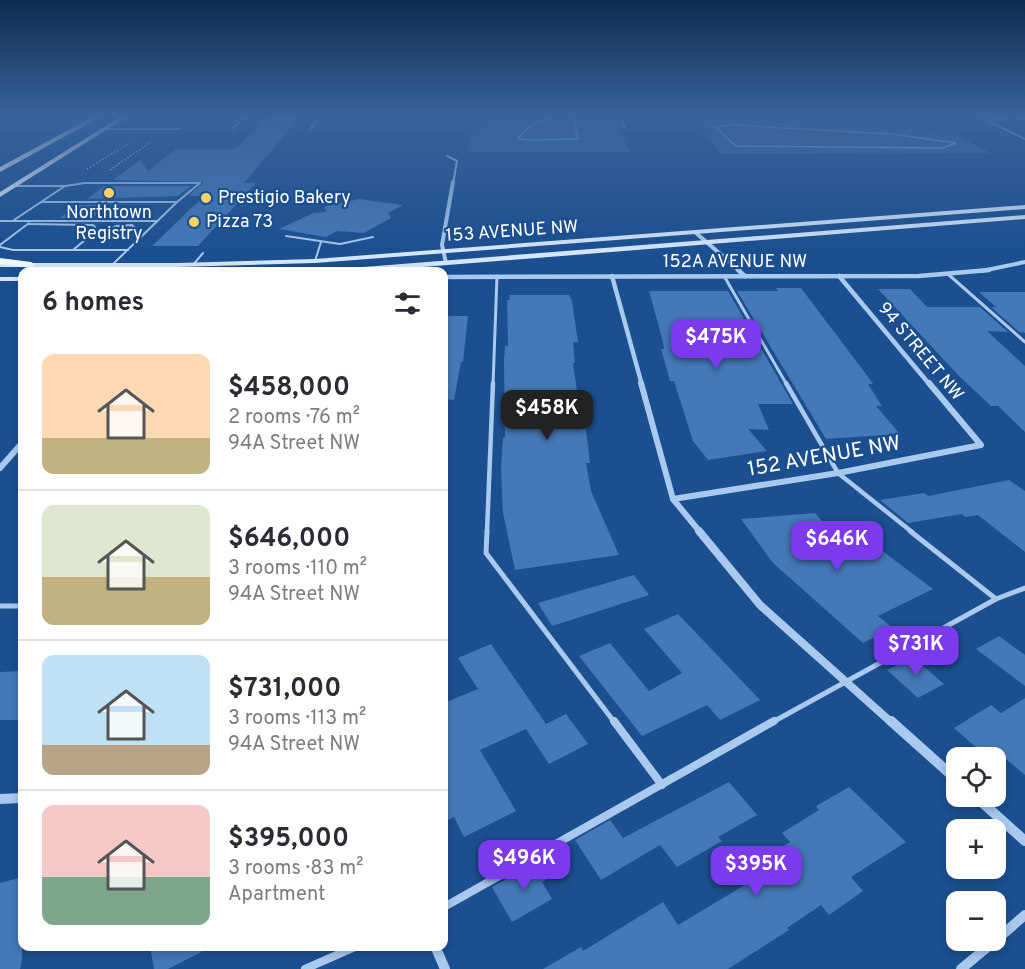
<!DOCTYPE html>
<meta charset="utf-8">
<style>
:root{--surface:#fff;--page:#f7f7f7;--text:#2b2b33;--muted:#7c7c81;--line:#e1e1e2;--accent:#7c3aed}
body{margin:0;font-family:Overpass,sans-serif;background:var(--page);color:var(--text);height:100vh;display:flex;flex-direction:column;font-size:22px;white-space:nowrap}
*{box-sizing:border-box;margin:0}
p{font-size:20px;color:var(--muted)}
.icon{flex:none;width:33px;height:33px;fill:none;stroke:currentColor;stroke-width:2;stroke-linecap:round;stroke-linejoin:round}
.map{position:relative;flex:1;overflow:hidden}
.side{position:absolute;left:18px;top:267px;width:430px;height:684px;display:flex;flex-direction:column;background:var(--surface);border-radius:12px;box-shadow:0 3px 9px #0003}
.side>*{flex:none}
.buttons{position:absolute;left:946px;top:747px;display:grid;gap:12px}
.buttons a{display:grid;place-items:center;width:60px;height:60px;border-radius:12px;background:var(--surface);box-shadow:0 3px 9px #0003;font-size:30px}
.price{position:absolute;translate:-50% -51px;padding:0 14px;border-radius:12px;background:var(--accent);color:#fff;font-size:20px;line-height:39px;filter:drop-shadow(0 2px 3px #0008)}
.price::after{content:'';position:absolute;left:50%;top:36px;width:18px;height:14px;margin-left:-9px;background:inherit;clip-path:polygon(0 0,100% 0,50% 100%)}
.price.active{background:#222;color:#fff}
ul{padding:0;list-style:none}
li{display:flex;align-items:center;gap:18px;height:150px;padding:0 24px}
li+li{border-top:2px solid var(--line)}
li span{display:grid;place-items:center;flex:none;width:168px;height:120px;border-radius:12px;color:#555}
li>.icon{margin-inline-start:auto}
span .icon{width:72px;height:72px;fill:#fffc;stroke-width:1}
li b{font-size:26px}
h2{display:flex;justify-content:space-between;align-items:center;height:72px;padding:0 24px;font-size:26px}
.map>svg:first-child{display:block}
</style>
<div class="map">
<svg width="1025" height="969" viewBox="0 0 1025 969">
<rect width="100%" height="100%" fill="#1b4f8f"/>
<g fill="#2e69ad">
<path d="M517,115H611L631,152H467L471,134L488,122L499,123Z"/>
<path d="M691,117L952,132L990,153L721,154Z"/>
</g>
<g fill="#3c6290" stroke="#9cc4f0" stroke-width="1.5">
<path d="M559,115H573L578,139L524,140L518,138L531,126Z"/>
<path d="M732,125L891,134L956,143L942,148L736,146L715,127Z"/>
</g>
<g fill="#4478b7">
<path d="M268,117H300L244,183H256L198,246H152L204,196H189L203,182L113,180L140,160L148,171L176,149H235Z"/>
<path d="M104,186H191L178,196L87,199Z"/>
<path d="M359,199L403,205L388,213L391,218L364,233L337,231L326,237L279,229L313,213L326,212L324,207Z"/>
<path d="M77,205H108L92,218H60Z"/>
<path d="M776,288H801L869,378L873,384H868L882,406H876L900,434L826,439L737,291H778Z"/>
<path d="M878,289H910L927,307H980L1008,332L987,331L1025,366V432L998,406H991L959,376Z"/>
<path d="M649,291H728L793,404H758L769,430L748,429L767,451L708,460L693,441L674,381H670L661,349H664L663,342Z"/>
<path d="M979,292H1025V333L1019,332L991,307H996Z"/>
<path d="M509,295H569L572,301L578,342H573L575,363H573L580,412L585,421L590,463H586L591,491L619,555L515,570L503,513L501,468L503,438H505L504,360L505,346H508L507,300H510Z"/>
<path d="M446,316H468L463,362H461L454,400L444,399Z"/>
<path d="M1009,480L1025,491V552L978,515L965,517L962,514L908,523L880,500L924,493L928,496Z"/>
<path d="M815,513L850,554L873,544L933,589L878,616L893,628L863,643L773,563L741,519Z"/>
<path d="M634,575L649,595L552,626L538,603Z"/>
<path d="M678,614L760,700L720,720L707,705L642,736L579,656L610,643L649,691L682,673L644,629Z"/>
<path d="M999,636L1025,655V686L976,649Z"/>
<path d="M491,644L546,724L566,714L588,744L549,764L526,729L480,750L516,811L464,837L454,817L444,822V703L478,689L458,658Z"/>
<path d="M913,657L944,684L918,698L887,670Z"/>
<path d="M22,671V720H0V672Z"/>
<path d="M1025,698V775L995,750L986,756L954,728L991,705L1001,713Z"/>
<path d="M729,782L757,815L718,837L722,841L677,867L660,845L601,880L575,840L610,820L623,838Z"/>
<path d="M849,787L906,842L851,877L863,891L829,915L821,905L787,928L789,930L728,969H543L581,947L583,951L663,902L678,925L758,877L750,866L790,842L782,833L819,810L816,806Z"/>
<path d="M540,860L550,877L542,882L552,899L512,922L492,887Z"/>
<path d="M22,877V959L20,969H0V883Z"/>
<path d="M150,946H213L168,969H154Z"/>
</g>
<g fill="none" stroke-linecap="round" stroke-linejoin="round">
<g stroke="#a9c9ee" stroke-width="1.5" stroke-dasharray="1.5 2" stroke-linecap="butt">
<path d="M87,169L129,143"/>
<path d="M110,170L151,142"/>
</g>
<g stroke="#a9c9ee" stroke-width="2">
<path d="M619,115L625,128"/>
<path d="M104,129H180"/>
<path d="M232,129L247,115"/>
<path d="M310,129L321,115"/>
<path d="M65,186L85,183H200L177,202"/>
<path d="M41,202H177L112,265"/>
<path d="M14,220L65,186H15"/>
<path d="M0,221H158"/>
<path d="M28,224L93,225L95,227L89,232L91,235"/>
<path d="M107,232L116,226L132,225L134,227L129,232"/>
<path d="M286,236L340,244L373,237"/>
<path d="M0,245L29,223"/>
<path d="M0,247L13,250H128"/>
<path d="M73,250L91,235L134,227"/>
<path d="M315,261L321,242"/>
<path d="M193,265L203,253"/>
</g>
<g stroke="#a9c9ee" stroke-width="3">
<path d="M949,275L1025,342"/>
<path d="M724,276L787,385"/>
<path d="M493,385L497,276"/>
</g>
<g stroke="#a9c9ee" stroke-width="4.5">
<path d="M786,383L838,473L912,532"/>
<path d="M487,532L493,383"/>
</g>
<g stroke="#a9c9ee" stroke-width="5">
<path d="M487,531L486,553L615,723"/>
<path d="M910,531L996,599"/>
<path d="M0,606H22"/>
<path d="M771,723L996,599L1025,588"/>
</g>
<g stroke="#a9c9ee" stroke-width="8">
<path d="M614,721L662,785"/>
<path d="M444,907L774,721"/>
<path d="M305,969L357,946"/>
</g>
<g stroke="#a9c9ee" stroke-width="2">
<path d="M982,118L1025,139"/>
<path d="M447,156L457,161L453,184"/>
</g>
<g stroke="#a9c9ee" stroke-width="4">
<path d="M696,233L740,271"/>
<path d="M446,263L442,245L453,182"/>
<path d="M982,271L1025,262"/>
</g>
<g stroke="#a9c9ee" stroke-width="4.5">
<path d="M738,270L745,276"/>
<path d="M612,276L642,385"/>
<path d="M839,276L930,385"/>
<path d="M444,277L919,276L989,270"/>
</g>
<g stroke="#a9c9ee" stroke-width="6">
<path d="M641,383L673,499L700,532"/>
<path d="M0,468L22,443"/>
<path d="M673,499L838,473L981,445L929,383"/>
</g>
<path stroke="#a9c9ee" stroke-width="8" d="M699,531L760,605L892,723"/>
<g stroke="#a9c9ee" stroke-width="10">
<path d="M891,721L957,780"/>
<path d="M975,796L1025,841"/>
<path d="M0,799L22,798"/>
<path d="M996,940L1025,915"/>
<path d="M435,946L445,969"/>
<path d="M961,969L996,940"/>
</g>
<path fill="#a9c9ee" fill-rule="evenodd" d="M944,115L1025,117V119L859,115Z"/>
<g fill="#d6e6fa" fill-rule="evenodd">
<path d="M1025,205V209L315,263L178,267H0V263H178L315,259Z"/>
<path d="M1025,215V219L361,272H321L325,270Z"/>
<rect x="0" y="277" width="22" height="4"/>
</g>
<g fill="#f0f6ff" fill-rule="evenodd">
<path d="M96,115H104L0,172V167Z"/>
<path d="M123,115H130L0,197V192Z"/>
<path d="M0,258L31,262L36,265L31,268L0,264Z"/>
</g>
</g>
<linearGradient id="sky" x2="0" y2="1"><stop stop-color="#0f2b4f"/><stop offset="0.46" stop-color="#39639b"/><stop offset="1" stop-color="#39639b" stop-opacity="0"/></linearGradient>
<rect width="1025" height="251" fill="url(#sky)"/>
<g fill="#ffd166" stroke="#1b4f8f" stroke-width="2">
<circle cx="109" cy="193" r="6"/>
<circle cx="206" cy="198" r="6"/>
<circle cx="194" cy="222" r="6"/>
</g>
<g text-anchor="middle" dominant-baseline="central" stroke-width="4.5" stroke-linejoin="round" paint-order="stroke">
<g font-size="18" fill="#fff" stroke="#1b4f8f" text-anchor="start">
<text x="218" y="198">Prestigio Bakery</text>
<text x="109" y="213" text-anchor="middle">Northtown<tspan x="109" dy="21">Registry</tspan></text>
<text x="206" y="222">Pizza 73</text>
</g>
<g font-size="18" fill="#fff" stroke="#1b4f8f">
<text transform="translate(512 232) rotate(-4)">153 AVENUE NW</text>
<text x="735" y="262">152A AVENUE NW</text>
<text transform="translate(920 352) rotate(50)">94 STREET NW</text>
</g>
<g font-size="21" fill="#fff" stroke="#1b4f8f">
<text transform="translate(824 457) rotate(-10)">152 AVENUE NW</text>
</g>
</g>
</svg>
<div class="buttons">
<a><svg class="icon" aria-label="locate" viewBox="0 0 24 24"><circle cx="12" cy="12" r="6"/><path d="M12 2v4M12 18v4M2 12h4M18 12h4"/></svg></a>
<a>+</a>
<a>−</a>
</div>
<b class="price" style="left:716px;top:370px">$475K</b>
<b class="price active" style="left:547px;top:441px">$458K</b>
<b class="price" style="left:837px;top:572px">$646K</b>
<b class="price" style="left:916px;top:677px">$731K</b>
<b class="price" style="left:524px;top:891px">$496K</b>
<b class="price" style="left:756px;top:897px">$395K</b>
<section class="side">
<h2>6 homes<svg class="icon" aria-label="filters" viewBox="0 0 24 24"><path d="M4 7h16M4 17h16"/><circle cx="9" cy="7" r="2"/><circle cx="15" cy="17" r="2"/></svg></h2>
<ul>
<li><span style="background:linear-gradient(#ffd9b3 70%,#c2b280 0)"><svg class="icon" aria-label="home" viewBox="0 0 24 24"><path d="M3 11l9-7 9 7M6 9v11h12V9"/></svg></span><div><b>$458,000</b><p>2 rooms · 76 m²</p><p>94A Street NW</p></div></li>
<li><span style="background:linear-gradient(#dfe7d0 60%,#c2b280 0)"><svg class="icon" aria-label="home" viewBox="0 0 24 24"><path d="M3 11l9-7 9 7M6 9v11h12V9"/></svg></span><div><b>$646,000</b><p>3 rooms · 110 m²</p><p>94A Street NW</p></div></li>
<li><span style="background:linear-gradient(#bfe0f5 75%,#b9a48a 0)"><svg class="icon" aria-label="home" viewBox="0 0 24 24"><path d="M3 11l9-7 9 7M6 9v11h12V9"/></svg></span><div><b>$731,000</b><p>3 rooms · 113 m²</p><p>94A Street NW</p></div></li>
<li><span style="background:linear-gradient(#f6c9c9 60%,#7fa58c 0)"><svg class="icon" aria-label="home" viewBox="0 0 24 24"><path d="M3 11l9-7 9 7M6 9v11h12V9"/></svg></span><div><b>$395,000</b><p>3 rooms · 83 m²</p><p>Apartment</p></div></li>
</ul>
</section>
</div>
